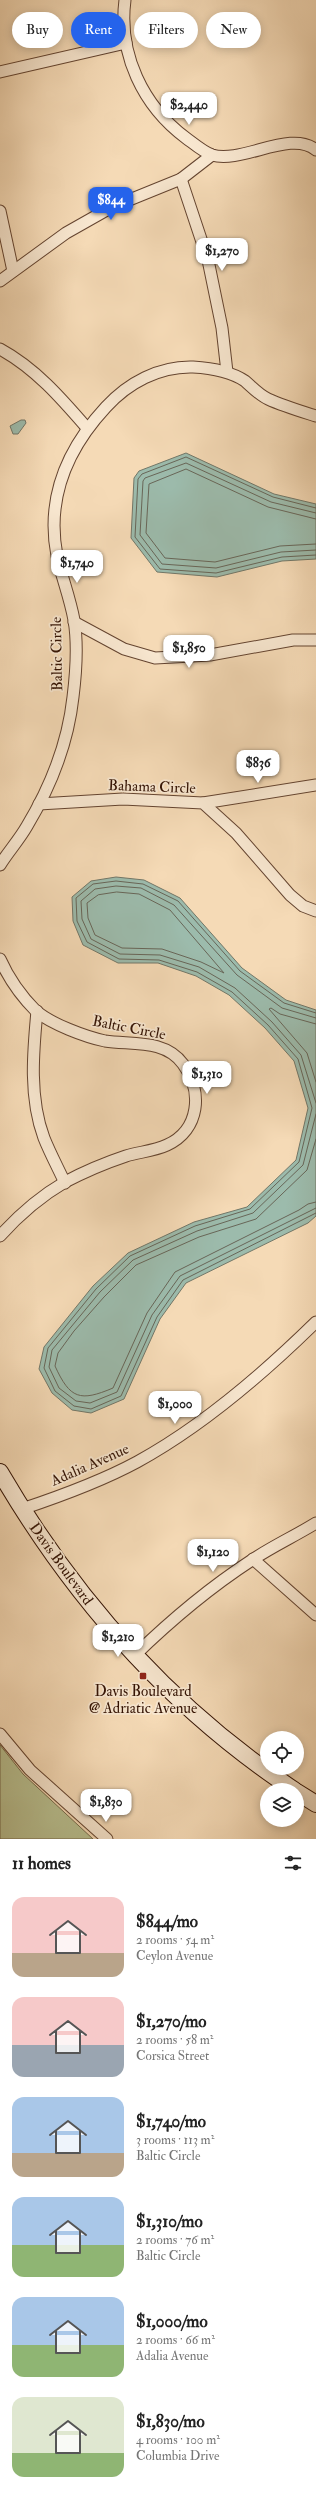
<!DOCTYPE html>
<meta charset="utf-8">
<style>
:root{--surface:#fff;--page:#f2f2f2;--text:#222;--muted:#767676;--accent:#2563eb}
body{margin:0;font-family:"IM FELL Double Pica",serif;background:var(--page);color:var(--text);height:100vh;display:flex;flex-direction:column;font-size:15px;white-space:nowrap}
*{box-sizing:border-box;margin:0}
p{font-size:13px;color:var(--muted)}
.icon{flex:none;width:22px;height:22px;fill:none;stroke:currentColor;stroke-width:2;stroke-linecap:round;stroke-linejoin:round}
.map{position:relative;height:1839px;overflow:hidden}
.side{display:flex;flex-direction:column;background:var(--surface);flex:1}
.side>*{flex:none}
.top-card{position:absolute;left:12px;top:12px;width:292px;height:36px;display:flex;gap:8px}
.tools{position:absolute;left:260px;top:1731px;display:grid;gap:8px}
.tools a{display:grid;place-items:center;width:44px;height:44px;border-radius:50%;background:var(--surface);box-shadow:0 2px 10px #0003;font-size:20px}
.price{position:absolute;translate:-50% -34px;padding:0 9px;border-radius:8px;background:#fff;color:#222;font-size:13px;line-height:26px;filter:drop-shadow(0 1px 2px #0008)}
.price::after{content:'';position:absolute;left:50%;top:24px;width:12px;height:9px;margin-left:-6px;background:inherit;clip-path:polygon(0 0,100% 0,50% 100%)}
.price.active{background:var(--accent);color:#fff}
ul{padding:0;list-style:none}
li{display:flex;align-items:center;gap:12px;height:100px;padding:0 12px}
li span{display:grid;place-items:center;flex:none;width:112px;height:80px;border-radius:12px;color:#555}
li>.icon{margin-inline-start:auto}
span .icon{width:48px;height:48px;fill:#fffc;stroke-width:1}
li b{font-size:17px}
h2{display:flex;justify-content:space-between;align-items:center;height:48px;padding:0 12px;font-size:17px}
.tag{padding:0 14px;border-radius:18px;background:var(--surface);box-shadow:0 2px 10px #0003;font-size:14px;line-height:36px}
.tag.active{background:var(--accent);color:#fff}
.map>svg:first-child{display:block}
</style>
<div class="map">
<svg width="316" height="1839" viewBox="0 0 316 1839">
<rect width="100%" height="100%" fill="#f5dab6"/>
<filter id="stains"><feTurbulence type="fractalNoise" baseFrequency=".005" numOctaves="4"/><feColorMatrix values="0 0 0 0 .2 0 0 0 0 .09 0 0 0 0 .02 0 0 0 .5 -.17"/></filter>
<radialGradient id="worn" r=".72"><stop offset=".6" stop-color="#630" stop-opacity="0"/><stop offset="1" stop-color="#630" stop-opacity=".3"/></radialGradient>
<path fill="#b8c091" stroke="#76694a" d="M0,1745L23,1774L93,1839H0Z"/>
<g fill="#9cbbac" stroke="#727768">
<path d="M21,420H25L26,423L18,434H13L10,426Z"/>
<path d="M186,453L274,494L316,504V559L282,561L217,577L157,572L131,538L134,478L139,471Z"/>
<path d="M116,877L144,880L180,898L242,968L286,1000L316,1010V1216L308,1223L186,1283L160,1319L124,1399L91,1413L72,1410L52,1393L39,1369L44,1347L93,1286L128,1253L194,1222L247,1207L296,1160L308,1108L294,1061L265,1028L229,995L196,976L158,963H118L83,945L73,921L72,897L91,881Z"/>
</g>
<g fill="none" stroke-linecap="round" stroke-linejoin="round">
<g stroke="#686658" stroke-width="1">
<path d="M316,508L273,497L186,457L142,474L138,479L135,537L160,569L216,573L282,557L316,555"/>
<path d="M316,513L271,502L186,463L145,478L143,481L140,535L162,564L216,568L281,552L316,550"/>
<path d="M316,519L268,507L186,469L149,484L146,533L165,558L215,562L280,546L316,544"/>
<path d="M117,892L139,894L170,910L224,973L201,962L162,949L122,948L95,935L88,918L87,903L98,895Z"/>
<path d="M316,1013L284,1003L240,971L178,901L143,884L116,881L93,884L76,898L77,921L87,942L119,959L159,960L197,972L232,992L268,1025L298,1059L312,1108L299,1162L250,1209L195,1226L130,1256L96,1289L48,1348L44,1368L55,1391L74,1406L91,1409L121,1396L157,1317L183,1280L316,1213"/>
<path d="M316,1018L282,1008L237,975L174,905L141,888L116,886L95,889L81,901L82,919L91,939L120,954L160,955L199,967L235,988L272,1022L301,1055L316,1103"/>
<path d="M316,1024L280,1014L271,1008L269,1009L307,1053L316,1082"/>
<path d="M316,1114L303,1165L253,1213L197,1231L133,1260L100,1292L52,1350L49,1367L59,1388L76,1401L90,1403L117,1392L152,1315L180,1276L316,1208"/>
<path d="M316,1139L307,1170L256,1219L199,1237L136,1265L104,1297L74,1331L58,1353L55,1366C70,1399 80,1402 113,1388L147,1313L175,1272L299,1210L308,1204L316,1202"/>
</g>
<g stroke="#644430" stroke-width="13">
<g id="street">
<path d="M125,0C118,54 143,106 186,138C193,143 203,152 212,155C242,164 291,129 316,150"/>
<path d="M0,72L126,43"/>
<path d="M181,179L208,260L222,328L227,372"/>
<path d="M0,211L13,271"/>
<path d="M0,281L66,233L112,207L181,179L212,155"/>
<path d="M0,349C35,368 61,398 87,428"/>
<path d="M74,622L124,649L155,658L210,655L293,640H316"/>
<path d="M203,803L316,785"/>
<path d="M39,804L123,799L203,803L236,833L290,895L303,906L316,911"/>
<path d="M0,865C8,852 19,840 27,826C51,786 68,743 73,697C76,673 78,644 74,620C70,598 62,578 57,556C46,499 67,449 106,407C128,383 159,366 193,367C210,368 230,371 245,381C252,387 259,395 268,399C283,406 300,411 316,416"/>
<path d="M0,959C8,977 22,997 36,1011C51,1024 86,1037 105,1041C132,1045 165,1039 183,1064C203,1091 200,1130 167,1145C154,1151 139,1152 126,1156C105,1163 84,1172 65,1182C41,1196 18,1216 0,1236"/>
<path d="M37,1011C33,1053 29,1098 44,1138C50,1153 58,1168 65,1183"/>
<path d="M22,1509C61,1496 100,1482 137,1462C203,1426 263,1374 316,1322"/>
<path d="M253,1559L316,1615"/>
<path d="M134,1656C171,1620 209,1588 252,1560C273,1546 295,1536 316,1523"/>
<path d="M0,1734L30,1770L107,1839"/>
</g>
</g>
<g stroke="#331203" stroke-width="18">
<g id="secondary">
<path d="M0,1472C74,1599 172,1709 294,1790"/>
<path d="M297,1792L316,1804"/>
</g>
</g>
<use href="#street" stroke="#f8e7d0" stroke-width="11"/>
<use href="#secondary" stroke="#f8e7d0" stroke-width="16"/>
</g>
<rect fill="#8f2418" stroke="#f8e7d0" stroke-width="1.5" x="139" y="1672" width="8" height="8" rx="2"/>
<g text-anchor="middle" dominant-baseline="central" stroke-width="3.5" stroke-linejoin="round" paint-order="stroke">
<g font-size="15" fill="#331203" stroke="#f8e7d0">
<text transform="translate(57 654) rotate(-91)">Baltic Circle</text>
<text transform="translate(152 787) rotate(2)">Bahama Circle</text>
<text transform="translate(129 1028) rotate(11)">Baltic Circle</text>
<text transform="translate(90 1465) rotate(-24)">Adalia Avenue</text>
<text transform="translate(61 1564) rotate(54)">Davis Boulevard</text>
</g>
<g font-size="15" fill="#331203" stroke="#f8e7d0">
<text x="143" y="1691">Davis Boulevard<tspan x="143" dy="17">@ Adriatic Avenue</tspan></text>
</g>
</g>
<rect width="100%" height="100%" filter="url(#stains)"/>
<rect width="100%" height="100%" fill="url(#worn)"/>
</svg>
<div class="tools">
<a><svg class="icon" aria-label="locate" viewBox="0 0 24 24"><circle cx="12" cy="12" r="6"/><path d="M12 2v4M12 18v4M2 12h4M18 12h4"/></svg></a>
<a><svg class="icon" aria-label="layers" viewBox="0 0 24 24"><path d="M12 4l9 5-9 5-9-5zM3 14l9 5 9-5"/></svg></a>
</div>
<b class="price" style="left:189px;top:126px">$2,440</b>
<b class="price active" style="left:111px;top:221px">$844</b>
<b class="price" style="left:222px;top:272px">$1,270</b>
<b class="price" style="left:77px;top:584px">$1,740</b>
<b class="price" style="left:189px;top:669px">$1,850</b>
<b class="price" style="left:258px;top:784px">$836</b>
<b class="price" style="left:207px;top:1095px">$1,310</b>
<b class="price" style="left:175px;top:1425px">$1,000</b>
<b class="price" style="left:213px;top:1573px">$1,120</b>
<b class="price" style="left:118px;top:1658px">$1,210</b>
<b class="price" style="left:106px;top:1823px">$1,830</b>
<div class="top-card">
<a class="tag">Buy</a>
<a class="tag active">Rent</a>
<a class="tag">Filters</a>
<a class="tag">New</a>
</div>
</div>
<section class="side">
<h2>11 homes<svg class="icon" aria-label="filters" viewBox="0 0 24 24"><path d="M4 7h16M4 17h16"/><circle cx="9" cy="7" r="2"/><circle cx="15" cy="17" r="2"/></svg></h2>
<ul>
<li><span style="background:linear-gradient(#f6c9c9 70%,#b9a48a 0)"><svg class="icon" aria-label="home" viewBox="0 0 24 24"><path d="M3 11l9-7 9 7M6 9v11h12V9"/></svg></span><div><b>$844/mo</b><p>2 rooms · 54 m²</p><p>Ceylon Avenue</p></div></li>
<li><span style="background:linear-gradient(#f6c9c9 60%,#9aa5b1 0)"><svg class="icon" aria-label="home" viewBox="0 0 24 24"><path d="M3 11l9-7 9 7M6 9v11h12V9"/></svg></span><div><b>$1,270/mo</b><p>2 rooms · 58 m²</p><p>Corsica Street</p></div></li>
<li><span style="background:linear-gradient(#a9c7e8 70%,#b9a48a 0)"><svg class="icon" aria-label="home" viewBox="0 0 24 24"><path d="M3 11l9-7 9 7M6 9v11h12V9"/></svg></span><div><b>$1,740/mo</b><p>3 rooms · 113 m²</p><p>Baltic Circle</p></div></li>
<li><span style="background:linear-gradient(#a9c7e8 60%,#8fb573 0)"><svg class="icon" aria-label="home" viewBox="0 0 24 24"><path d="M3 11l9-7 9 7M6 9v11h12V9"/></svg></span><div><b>$1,310/mo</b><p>2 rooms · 76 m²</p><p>Baltic Circle</p></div></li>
<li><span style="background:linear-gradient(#a9c7e8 60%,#8fb573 0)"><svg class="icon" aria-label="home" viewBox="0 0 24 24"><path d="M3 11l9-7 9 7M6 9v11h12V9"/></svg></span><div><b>$1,000/mo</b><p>2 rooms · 66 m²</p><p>Adalia Avenue</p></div></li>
<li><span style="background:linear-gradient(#dfe7d0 70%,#8fb573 0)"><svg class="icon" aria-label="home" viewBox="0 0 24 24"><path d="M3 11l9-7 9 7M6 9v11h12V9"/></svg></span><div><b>$1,830/mo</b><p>4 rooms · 100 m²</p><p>Columbia Drive</p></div></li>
</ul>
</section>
